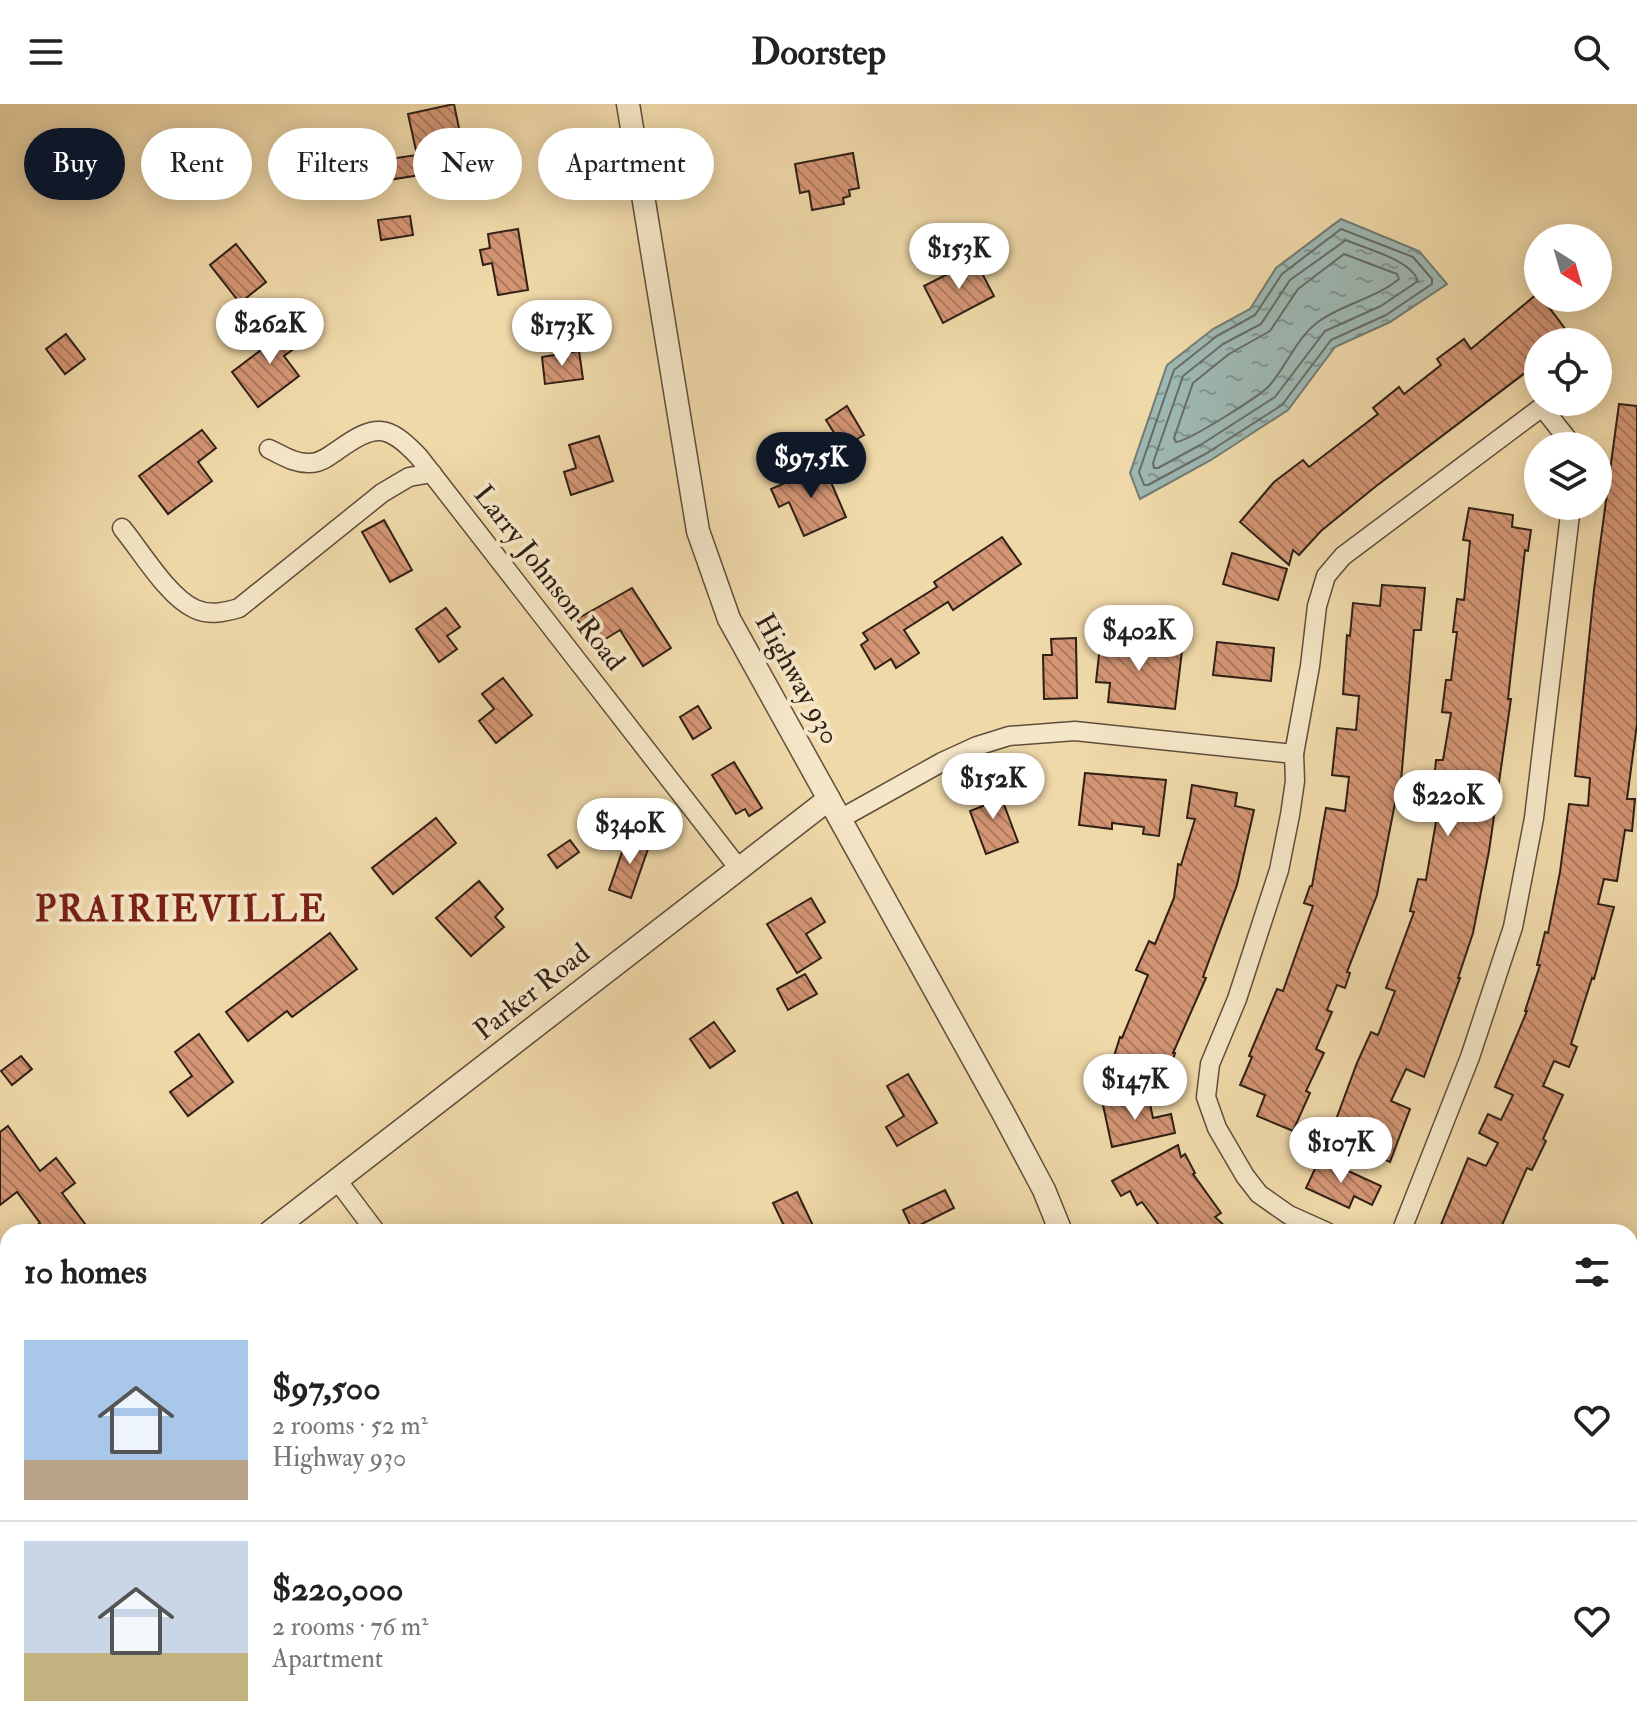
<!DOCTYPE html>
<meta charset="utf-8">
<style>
:root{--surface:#fff;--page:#f2f2f2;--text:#222;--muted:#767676;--line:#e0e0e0;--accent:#111827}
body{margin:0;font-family:"IM FELL Double Pica",serif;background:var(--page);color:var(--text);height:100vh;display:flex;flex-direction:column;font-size:30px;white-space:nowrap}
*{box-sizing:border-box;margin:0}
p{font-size:26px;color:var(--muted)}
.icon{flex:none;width:44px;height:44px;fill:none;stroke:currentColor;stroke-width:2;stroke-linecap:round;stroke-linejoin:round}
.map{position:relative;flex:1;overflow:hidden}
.side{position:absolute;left:0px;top:1120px;width:1638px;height:512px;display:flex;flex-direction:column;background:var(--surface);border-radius:24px 24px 0 0;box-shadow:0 4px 20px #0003}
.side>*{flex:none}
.banner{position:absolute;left:24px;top:24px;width:800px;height:72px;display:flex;gap:16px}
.needle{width:52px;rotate:143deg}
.buttons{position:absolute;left:1524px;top:120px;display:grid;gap:16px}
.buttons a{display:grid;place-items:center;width:88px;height:88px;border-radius:50%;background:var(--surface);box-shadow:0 4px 20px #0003;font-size:40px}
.price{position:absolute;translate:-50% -68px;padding:0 18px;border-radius:28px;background:#fff;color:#222;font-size:26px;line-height:52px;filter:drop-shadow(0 2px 4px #0008)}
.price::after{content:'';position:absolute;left:50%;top:48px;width:24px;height:18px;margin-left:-12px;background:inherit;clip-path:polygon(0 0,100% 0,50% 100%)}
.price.on{background:var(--accent);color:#fff}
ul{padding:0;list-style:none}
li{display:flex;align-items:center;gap:24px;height:200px;padding:0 24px}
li+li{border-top:2px solid var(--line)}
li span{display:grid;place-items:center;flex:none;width:224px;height:160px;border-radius:0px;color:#555}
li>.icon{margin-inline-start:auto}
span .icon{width:96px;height:96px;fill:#fffc;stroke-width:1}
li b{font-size:34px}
h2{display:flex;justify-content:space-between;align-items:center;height:96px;padding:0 24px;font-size:34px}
.chip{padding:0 28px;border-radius:36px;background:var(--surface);box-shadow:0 4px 20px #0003;font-size:28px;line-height:72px}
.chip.on{background:var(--accent);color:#fff}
header{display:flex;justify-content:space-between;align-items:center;height:104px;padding:0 24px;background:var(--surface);font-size:36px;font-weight:800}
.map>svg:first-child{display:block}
</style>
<header><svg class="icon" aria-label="menu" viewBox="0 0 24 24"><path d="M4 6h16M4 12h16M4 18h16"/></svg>Doorstep<svg class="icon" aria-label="search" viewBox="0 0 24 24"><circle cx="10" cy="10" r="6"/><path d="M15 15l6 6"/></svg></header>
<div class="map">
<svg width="1637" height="1632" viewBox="0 0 1637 1632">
<defs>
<pattern id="water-ripples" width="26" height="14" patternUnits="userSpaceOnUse" patternTransform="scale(2)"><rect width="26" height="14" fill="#9eb8b3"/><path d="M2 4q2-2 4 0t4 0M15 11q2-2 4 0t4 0" fill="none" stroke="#819591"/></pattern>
<pattern id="building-back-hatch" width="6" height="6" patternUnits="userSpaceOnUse" patternTransform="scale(2)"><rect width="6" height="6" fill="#d49574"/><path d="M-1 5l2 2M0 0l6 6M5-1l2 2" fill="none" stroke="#ac795e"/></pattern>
</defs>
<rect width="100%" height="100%" fill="#f0d9a9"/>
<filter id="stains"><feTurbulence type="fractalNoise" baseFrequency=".0025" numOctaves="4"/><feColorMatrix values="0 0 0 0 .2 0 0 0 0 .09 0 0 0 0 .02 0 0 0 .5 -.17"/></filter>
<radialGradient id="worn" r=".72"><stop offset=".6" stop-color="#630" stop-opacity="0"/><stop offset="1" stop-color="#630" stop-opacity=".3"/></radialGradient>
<path fill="url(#water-ripples)" stroke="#727b74" stroke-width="2" d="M1341,115L1419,147L1447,180L1390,218L1335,243L1288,306L1211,356L1140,395L1130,369L1167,261L1213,225L1250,205L1276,164Z"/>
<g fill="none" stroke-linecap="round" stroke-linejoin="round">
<g stroke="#666c64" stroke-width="2">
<path d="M1341,125L1413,153L1432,175V180L1386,211L1331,236L1282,301L1207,349L1148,381H1144L1139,368L1174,266L1217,232L1255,211L1282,170Z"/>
<path d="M1346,136C1366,145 1412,156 1418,177L1381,202L1325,227L1275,293L1202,340L1158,364H1154L1153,359L1183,272L1223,240L1261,220L1290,176Z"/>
<path d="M1344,150L1397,170L1399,175C1375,195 1342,200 1318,218C1297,233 1286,263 1269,282C1260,292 1187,338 1176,338L1174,334L1193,279L1229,250L1270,227L1298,185Z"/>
</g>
</g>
<g fill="url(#building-back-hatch)" stroke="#2f2016" stroke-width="2">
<path d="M454,0L461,34L455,35L463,71L423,80L421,71L388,76L387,70L343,77L341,62L417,51L408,10Z"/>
<path d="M853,49L859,84L849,86L850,92L843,94L844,100L812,106L809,87L800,89L795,60Z"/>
<path d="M410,112L413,131L381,136L378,116Z"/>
<path d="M518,125L528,186L498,191L492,159L483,161L480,146L490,144L488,130Z"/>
<path d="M236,140L266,178L240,199L210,161Z"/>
<path d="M975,156L994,192L943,219L924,182Z"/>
<path d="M1538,189V194H1542L1575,238H1538V259L1375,383L1321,427L1299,451L1293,446L1289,461L1240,418L1274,378L1303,356L1309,363L1378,310L1373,304L1399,283L1404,290L1441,261L1437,255L1464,235L1471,245Z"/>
<path d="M284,216L302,239L284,252L299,272L258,303L232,268L274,236L268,228Z"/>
<path d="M66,230L85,255L65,270L46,245Z"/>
<path d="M579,247L583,275L545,280L542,253Z"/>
<path d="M1619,300L1637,302V620L1627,695H1635L1632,727L1625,726L1617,777L1604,775L1598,800L1614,803L1594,875L1592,874L1571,940L1577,943L1569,963L1554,957L1543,982L1563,991L1543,1035L1546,1037L1532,1066L1527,1064L1499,1128H1438L1468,1054L1486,1062L1498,1039L1479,1029L1488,1010L1501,1016L1513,991L1495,983L1527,907H1525L1540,861H1537L1545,828L1548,829L1560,768L1569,700L1588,702L1590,674L1575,672L1594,486Z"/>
<path d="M847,302L864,331L843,343L826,316Z"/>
<path d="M202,326L216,344L198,358L212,377L168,410L139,372Z"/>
<path d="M599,332L613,377L571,391L564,368L576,364L569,341Z"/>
<path d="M824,362L846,413L804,432L789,398L779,403L771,385Z"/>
<path d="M1469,404L1513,411L1512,423L1531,426L1528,447L1525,446L1508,595H1511L1489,747L1473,829L1458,874H1460L1424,973L1406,965L1391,997L1410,1005L1390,1058L1330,1032L1357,959L1371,928L1378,931L1395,887L1386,884L1414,808L1410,807L1418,775L1426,776L1441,689H1433L1436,656H1443L1451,609L1442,608L1446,576H1451L1457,528H1453L1457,495L1464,496L1470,437L1463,436Z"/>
<path d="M384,416L412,466L390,478L362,428Z"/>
<path d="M1002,433L1021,460L953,506L948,498L904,526L919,549L896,564L891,555L875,565L861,541L868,536L863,529L937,483L934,478Z"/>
<path d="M1232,449L1287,465L1278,496L1223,480Z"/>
<path d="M1382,481L1425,484L1421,526H1414L1400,689H1397L1377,791L1347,868L1350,869L1345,884L1337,881L1327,906L1332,908L1316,945L1324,949L1306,987L1310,989L1293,1027L1257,1012L1265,991L1240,981L1252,953L1249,952L1277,885L1283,887L1313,802L1304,799L1310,782H1312L1326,704L1345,707L1349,673L1332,671L1337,624L1356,626L1359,592L1343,590L1347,531L1350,532L1353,499L1380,502Z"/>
<path d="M632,484L671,544L643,562L620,526L594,542L577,515Z"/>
<path d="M446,504L460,523L447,532L457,545L439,558L416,525Z"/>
<path d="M1101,533L1135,536L1134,542L1182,547L1175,605L1108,598L1110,579L1096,578Z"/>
<path d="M1076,534L1077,594L1044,595L1043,551H1052L1051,535Z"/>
<path d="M1217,538L1274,544L1271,577L1213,571Z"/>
<path d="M503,574L532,611L496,639L479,617L494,605L482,590Z"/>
<path d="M698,602L711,624L693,635L680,613Z"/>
<path d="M734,658L762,704L749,712L745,705L736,710L712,671Z"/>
<path d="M1085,669L1166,676L1159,732L1143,730L1144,723L1112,719V725L1079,721Z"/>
<path d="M996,679L1018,738L986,750L970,707L983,702L977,686Z"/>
<path d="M1192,681L1237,689L1235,702L1254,706L1237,781L1203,873L1206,874L1173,949H1175L1165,982L1110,965L1120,933L1122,934L1148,871L1136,866L1149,837L1155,840L1174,794L1178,760L1181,761L1195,715L1187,714Z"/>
<path d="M436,714L456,739L393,790L372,764Z"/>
<path d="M628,731L650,739L631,794L609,786Z"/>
<path d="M570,736L579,748L557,764L548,751Z"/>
<path d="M479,777L503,805L495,813L504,823L471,852L436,814Z"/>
<path d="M811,794L825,818L806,830L821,854L797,869L767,820Z"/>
<path d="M330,829L357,865L292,913L287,907L248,937L226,908Z"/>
<path d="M805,870L817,890L788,906L777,885Z"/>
<path d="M714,918L735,947L710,964L690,935Z"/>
<path d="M199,930L233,978L188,1012L170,988L192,972L175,948Z"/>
<path d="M21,952L32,965L12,981L1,967Z"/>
<path d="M908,970L937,1019L897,1042L886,1023L904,1012L887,982Z"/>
<path d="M1148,991L1153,1014L1171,1010L1175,1029L1112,1043L1103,1001Z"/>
<path d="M8,1022L40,1067L56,1054L75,1079L62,1089L91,1128H28L40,1119L17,1088L0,1101V1028Z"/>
<path d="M1178,1041L1181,1053L1185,1050L1195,1069L1193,1070L1221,1109L1215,1113L1231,1128H1164L1142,1098L1137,1101L1130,1087L1121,1092L1112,1077Z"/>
<path d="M1320,1054L1381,1082L1372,1101L1354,1092L1349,1104L1306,1084Z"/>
<path d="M945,1086L954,1104L912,1125L903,1106Z"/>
<path d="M797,1088L816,1128H787L773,1099Z"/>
</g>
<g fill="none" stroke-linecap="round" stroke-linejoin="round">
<g stroke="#5f4e3b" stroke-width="21">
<g id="minor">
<path d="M269,345C282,351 295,360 310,359C321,359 329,352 338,346C375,320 387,319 419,353L740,766"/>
<path d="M122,424C141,447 168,493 195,505C210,512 225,508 239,504L382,389L409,373L432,369"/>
<path d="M840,715L942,658L977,642L1009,632L1075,627L1294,650"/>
<path d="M337,1076L376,1128"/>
<path d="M1327,1128L1289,1111L1259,1090L1245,1072L1217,1024L1206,993L1210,960L1237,895L1279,766L1290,711L1295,677L1294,650L1310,562L1317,502L1326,472L1343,452L1542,303L1573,342"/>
<path d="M1401,1128L1470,953L1513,823L1534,714L1571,402"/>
<path d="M0,1184L8,1194"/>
<path d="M440,1624V1632"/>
<path d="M515,1632V1624"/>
<path d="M901,1632L903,1624"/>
</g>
</g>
<g stroke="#5f4e3b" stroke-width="25">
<g id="tertiary">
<path d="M628,0L698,427L729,515L1002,1007L1044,1086L1061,1128"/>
<path d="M270,1128L829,695"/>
<path d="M0,1336L8,1329"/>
<path d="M1087,1632L1088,1624"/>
</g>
</g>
<use href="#minor" stroke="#f5e6c7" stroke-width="18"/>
<use href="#tertiary" stroke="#f5e6c7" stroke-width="22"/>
</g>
<g text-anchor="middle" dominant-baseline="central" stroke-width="8" stroke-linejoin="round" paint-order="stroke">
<g font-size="28" fill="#2f2016" stroke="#f5e6c7">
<text transform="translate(549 474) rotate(52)">Larry Johnson Road</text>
<text transform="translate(797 575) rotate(61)">Highway 930</text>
<text transform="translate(532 888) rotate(-38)">Parker Road</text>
</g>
<g font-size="36" font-weight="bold" letter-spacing="2" fill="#7a1f14" stroke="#f5e6c7">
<text x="181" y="805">PRAIRIEVILLE</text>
</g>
</g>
<rect width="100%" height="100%" filter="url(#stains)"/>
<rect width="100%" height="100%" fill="url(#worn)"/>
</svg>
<div class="buttons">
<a><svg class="needle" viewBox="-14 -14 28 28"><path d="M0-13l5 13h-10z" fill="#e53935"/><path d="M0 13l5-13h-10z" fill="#767676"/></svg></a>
<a><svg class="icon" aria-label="locate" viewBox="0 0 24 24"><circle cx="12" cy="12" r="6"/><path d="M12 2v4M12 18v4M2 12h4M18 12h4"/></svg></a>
<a><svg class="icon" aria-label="layers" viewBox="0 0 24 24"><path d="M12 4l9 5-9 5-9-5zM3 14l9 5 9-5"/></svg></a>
</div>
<b class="price" style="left:959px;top:187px">$153K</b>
<b class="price" style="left:270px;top:262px">$262K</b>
<b class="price" style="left:562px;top:264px">$173K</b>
<b class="price on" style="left:811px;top:396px">$97.5K</b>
<b class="price" style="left:1139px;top:569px">$402K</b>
<b class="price" style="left:993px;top:717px">$152K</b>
<b class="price" style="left:1448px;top:734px">$220K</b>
<b class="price" style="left:630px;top:762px">$340K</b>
<b class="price" style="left:1135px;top:1018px">$147K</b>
<b class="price" style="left:1341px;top:1081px">$107K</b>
<div class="banner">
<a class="chip on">Buy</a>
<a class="chip">Rent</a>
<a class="chip">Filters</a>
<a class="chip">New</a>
<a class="chip">Apartment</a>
</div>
<section class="side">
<h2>10 homes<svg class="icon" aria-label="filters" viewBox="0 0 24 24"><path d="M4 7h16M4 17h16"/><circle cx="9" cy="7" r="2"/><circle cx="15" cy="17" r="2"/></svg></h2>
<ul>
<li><span style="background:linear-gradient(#a9c7e8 75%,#b9a48a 0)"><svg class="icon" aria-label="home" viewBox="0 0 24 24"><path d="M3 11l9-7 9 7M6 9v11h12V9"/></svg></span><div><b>$97,500</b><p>2 rooms · 52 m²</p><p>Highway 930</p></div><svg class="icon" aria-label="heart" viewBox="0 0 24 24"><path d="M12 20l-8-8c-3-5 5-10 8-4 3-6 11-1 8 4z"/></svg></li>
<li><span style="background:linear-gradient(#c9d6e8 70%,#c2b280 0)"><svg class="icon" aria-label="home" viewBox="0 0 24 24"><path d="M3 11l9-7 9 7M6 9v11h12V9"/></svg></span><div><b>$220,000</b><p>2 rooms · 76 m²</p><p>Apartment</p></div><svg class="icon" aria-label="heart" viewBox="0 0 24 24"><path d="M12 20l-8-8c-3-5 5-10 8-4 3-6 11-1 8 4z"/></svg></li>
</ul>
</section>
</div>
